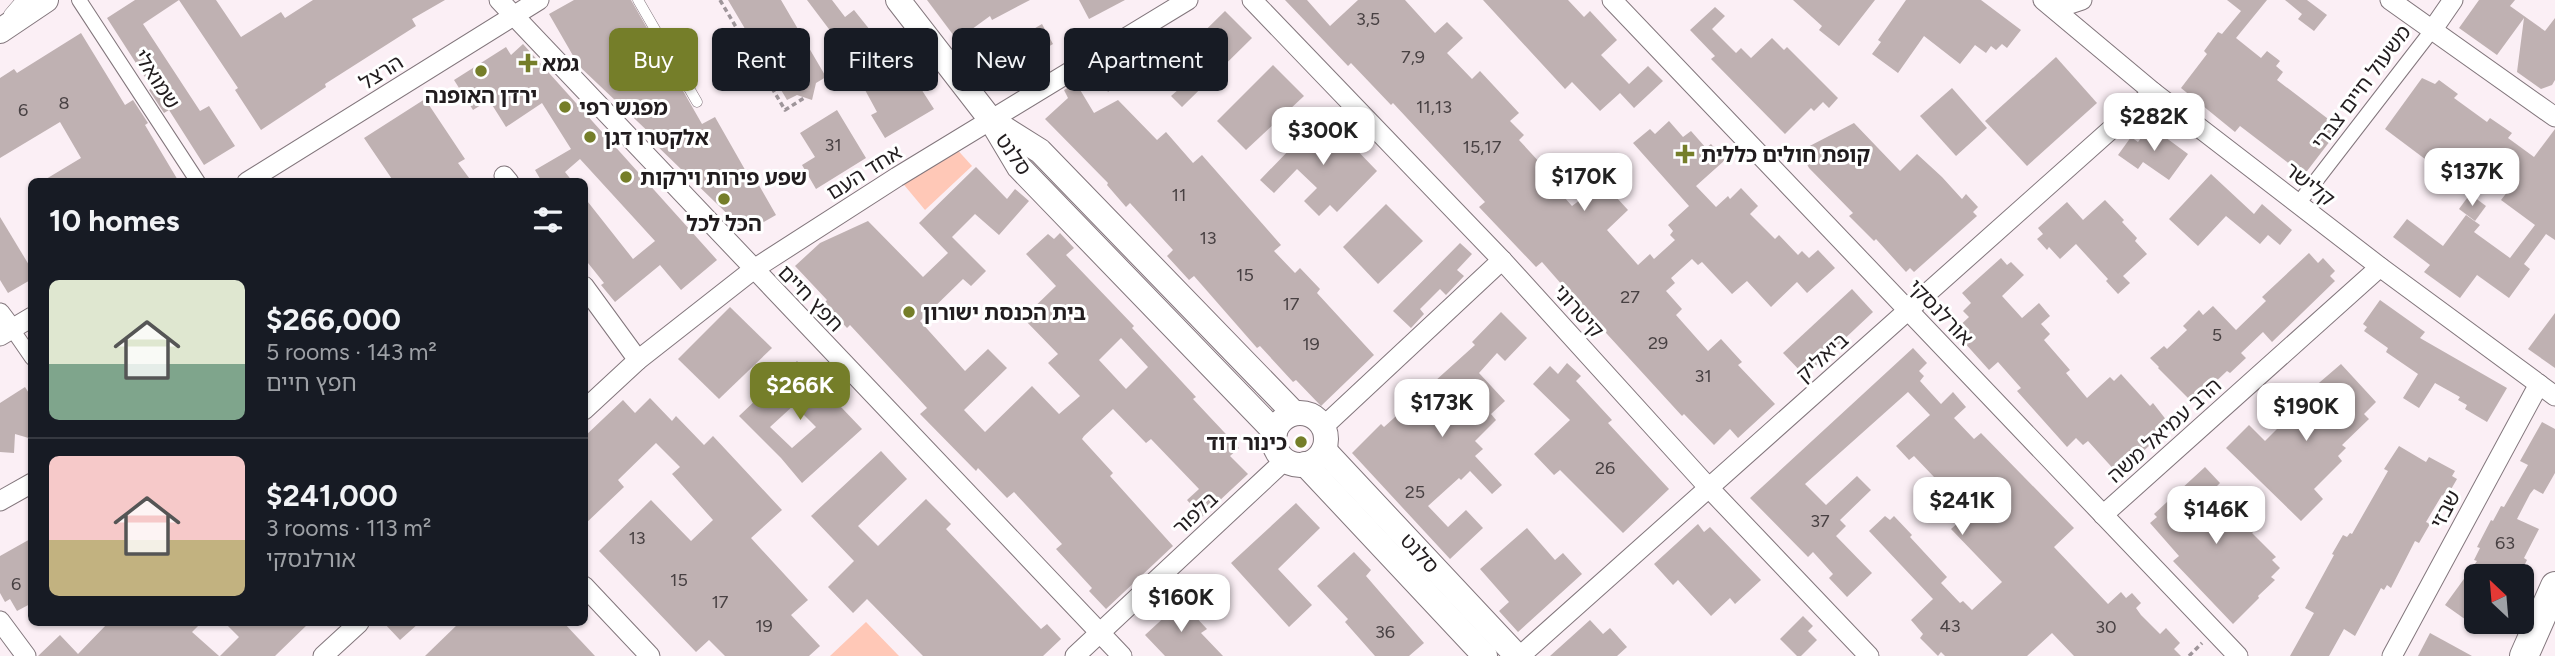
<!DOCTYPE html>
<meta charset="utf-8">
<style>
:root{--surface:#171b24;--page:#20242c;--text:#f1f3f6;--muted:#9ea1a6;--line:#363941;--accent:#757e29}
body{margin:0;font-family:Figtree,"Noto Sans Hebrew",sans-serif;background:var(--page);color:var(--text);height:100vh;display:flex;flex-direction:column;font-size:26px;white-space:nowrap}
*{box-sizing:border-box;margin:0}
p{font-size:23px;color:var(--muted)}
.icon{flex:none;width:38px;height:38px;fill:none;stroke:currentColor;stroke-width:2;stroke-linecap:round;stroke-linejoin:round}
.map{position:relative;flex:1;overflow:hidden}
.sheet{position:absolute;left:28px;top:178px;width:560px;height:448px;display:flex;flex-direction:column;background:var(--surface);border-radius:10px;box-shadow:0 2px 5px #0004}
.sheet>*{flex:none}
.hud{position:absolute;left:609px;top:28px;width:665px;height:63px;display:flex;gap:14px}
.needle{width:46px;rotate:334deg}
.buttons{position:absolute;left:2464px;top:564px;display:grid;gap:14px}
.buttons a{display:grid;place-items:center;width:70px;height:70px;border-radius:10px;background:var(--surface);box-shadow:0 2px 5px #0004;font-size:35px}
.price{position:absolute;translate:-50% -60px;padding:0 16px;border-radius:14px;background:#fff;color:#222;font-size:23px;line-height:46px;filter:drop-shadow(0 2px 4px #0008)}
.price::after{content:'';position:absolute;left:50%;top:42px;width:21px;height:16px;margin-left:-10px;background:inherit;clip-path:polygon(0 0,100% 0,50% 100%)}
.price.current{background:var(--accent);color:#fff}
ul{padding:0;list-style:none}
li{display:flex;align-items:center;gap:21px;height:175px;padding:0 21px}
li+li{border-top:2px solid var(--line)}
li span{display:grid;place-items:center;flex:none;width:196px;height:140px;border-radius:10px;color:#555}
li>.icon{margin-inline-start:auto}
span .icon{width:84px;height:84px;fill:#fffc;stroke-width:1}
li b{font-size:30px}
h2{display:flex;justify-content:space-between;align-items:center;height:84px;padding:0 21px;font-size:30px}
.chip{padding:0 24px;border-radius:10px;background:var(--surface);box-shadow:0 2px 5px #0004;font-size:24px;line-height:63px}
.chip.current{background:var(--accent);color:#fff}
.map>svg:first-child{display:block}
</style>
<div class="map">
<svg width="2555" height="656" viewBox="0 0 2555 656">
<rect width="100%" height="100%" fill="#fbeff5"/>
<g fill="#ffc8b7">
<path d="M954,146L972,166L925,210L900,180Z"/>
<path d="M866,622L899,656H830Z"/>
</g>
<g fill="#bfb1b2" fill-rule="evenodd">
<path d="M135,0H216L241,37L281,12L285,18L313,0H445L412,19L416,26L325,84L326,87L261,130L235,90L238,88L179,0L143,24L200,111L209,106L235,146L204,165L169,110L164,113L149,90L152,88L107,18Z"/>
<path d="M574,0H631L702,124L715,117L752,182L756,180L776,215L746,232L653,142L657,140L579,66L549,14Z"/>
<path d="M728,0H781L826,77L816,83L812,100L797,95L787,100Z"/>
<path d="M807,0H832L845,17L854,10L870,30L844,49Z"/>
<path d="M927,0H1030L992,20L990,16L957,40Z"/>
<path d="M1079,0H1125L1089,19Z"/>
<path d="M1285,0H1307L1330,26L1358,0H1405L1435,33L1447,22L1463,38L1447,53L1472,79L1480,71L1519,113L1510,121L1524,135L1519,140L1554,178L1550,181L1572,206L1588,194L1592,199L1606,186L1628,210L1607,230L1638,265L1650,254L1654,259L1675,240L1670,235L1673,231L1668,225L1689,206L1633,143L1650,129L1655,134L1669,121L1683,137L1691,131L1706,148L1711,144L1725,160L1696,186L1716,207L1728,196L1730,199L1741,188L1758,206L1750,214L1775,239L1779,235L1798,255L1802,251L1809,258L1818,250L1835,268L1807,293L1797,282L1771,307L1747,281L1732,294L1702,262L1698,265L1692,259L1671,278L1675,283L1666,291L1682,309L1676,315L1708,351L1721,339L1742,362L1738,365L1775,404L1738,438L1730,429L1714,445L1684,414L1682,416L1575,299L1572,302L1560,288L1563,286L1542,262L1536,267L1479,207L1485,202L1393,103L1391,105L1351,63L1348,66Z"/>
<path d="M1483,0H1568L1584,17L1590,11L1617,40L1601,55L1629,84L1648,66L1663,81L1634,108L1620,93L1600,111L1572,82L1565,89Z"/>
<path d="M1793,0H1875L1839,46L1819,30L1822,26Z"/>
<path d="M1906,0H1981L2021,30L2007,48L2002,44L1996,50L1991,46L1986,53L1975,45L1960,64L1924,36L1898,73L1872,54L1881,42L1878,40Z"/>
<path d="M2227,0H2267L2236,38L2261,58L2267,51L2280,61L2276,66L2283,72L2277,80L2340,128L2304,175L2240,126L2235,132L2181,88L2207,54L2204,51L2218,32L2222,34L2241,11Z"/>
<path d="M2285,0H2307L2327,15L2314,31L2298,19L2302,14Z"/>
<path d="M2479,0H2515L2510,6L2545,31L2555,18V80L2552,85L2541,89L2517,72L2524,18L2497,55L2459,28Z"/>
<path d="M1715,7L1725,16L1712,29L1736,53L1741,48L1751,58L1772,38L1784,50L1787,47L1838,98L1829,108L1823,102L1814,111L1811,108L1785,134L1711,59L1715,56L1690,30Z"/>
<path d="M1225,11L1252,38L1182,107L1171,96L1179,89L1163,72Z"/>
<path d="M1042,24L1053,44L993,79L982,60Z"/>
<path d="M81,33L125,105L133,100L148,123L145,125L179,182H41L81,158L60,122L0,158V78L14,69L17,73Z"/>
<path d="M1165,33L1168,38L1108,92L1096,71Z"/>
<path d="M523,44L717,260L681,290L660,265L615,302L601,285L604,283L584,258V197L633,259L655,241L580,159L565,172L573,182H542L535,170L571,149L542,103L506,127L489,100L473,110L454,80L506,47L511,55Z"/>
<path d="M898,53L934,109L885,138L871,115L877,112L858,77Z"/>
<path d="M2056,57L2097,103L2027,166L1985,121Z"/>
<path d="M1273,65L1304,96L1246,150L1217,121Z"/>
<path d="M2422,78L2435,84L2439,80L2458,94L2454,98L2487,122L2490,118L2512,133L2508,138L2534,157L2555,129V240L2546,234L2524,264L2530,269L2509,298L2477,275L2460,298L2424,272L2430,265L2393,237L2407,219L2443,246L2466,215L2480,225L2474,232L2510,258L2535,225L2501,200L2515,182L2490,163L2469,192L2385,129Z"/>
<path d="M1076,83L1094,113L1118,100L1157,140L1166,132L1193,163L1202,155L1281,245L1274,251L1295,273L1300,268L1320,289L1317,293L1374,355L1321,406L1296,380L1293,382L1260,346L1257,348L1194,276L1189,280L1167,256L1173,250L1130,203L1126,207L1107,185L1108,183L1045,119L1068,98L1064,90Z"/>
<path d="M1952,88L1987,128L1956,156L1920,116Z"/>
<path d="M425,99L465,159L458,163L472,182H394L364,138Z"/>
<path d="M837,110L866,158L816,189L802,165L815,157L800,133Z"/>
<path d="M1323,115L1377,171L1337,212L1330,205L1319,216L1304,201L1317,188L1297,169L1274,193L1260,180Z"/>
<path d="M1854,123L1900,171L1917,154L1942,177L1962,199L1966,194L1978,207L1973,212L1977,216L1914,272L1910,268L1906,272L1876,239L1874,241L1849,216L1853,213L1809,168L1800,151Z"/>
<path d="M2150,126L2188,154L2169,180L2143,162L2138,169L2118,155L2131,137L2138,142Z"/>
<path d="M976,167L1007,199L1015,189L1029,201L999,235L975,214L952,237L986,271L971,286L963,279L920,321L965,371L988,349L1007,368L964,410L985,432L1032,386L1059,414L1080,396L1048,363L1058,354L1023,318L1056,286L1026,254L1048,234L1054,239L1060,233L1074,248L1066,255L1134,326L1132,328L1196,397L1193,399L1239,448L1230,456L1248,474L1202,517L1187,500L1199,489L1151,439L1146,443L1113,409L1084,436L1082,439L1113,473L1110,476L1173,546L1106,609L1089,591L1092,588L1056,549L1062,544L1014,492L1007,498L978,468L976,471L920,414L927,408L850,325L847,328L824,303L827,300L795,266L820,243L868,221L923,277L948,253L919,223ZM1121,338L1148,367L1126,389L1099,360Z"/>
<path d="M2211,174L2254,214L2262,204L2292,230L2280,245L2268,235L2260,244L2226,216L2198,246L2169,219Z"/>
<path d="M2470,194L2486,206L2475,221L2459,209Z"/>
<path d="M2105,200L2124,220L2122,222L2137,238L2135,241L2147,254L2123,276L2130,283L2118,294L2106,281L2108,279L2076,244L2060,259L2049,247L2047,250L2037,239L2043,234L2038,228L2067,202L2083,220Z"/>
<path d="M1386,204L1423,241L1378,284L1343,247Z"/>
<path d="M0,217L32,270V279L8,293L0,280Z"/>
<path d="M1460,243L1472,254L1457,270L1464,276L1446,295L1440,289L1420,309L1424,314L1411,328L1393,311Z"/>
<path d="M2309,253L2318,263L2323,258L2335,271L2330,276L2335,281L2272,342L2263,332L2241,353L2246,358L2230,373L2227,371L2193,403L2158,368L2159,367L2150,358L2164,346L2167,349L2187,330L2183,326L2199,310L2203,315L2213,306L2236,330L2266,301L2262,297Z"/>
<path d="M2001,258L2007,265L2011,262L2024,275L2002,296L2022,318L2039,303L2050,316L2041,324L2050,334L2044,340L2070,370L2066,373L2087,398L2110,377L2114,381L2121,374L2150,406L2153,403L2171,426L2118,474L2088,441L2083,445L2076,438L2067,447L2017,391L2021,388L1998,362L1989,370L1954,331L1969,317L1963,311L1971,303L1962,293Z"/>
<path d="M1852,289L1873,312L1805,376L1783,353Z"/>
<path d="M2380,300L2425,332L2420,338L2507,388L2487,422L2465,409L2467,405L2458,400L2460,397L2435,383L2419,408L2403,398L2418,374L2386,352L2388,348L2364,331L2367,327L2363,324Z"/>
<path d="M730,307L772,348L719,399L678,359Z"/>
<path d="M1501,312L1527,338L1505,361L1497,353L1479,373L1505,401L1491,414L1496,420L1475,441L1483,449L1475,456L1502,485L1492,494L1470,471L1461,480L1459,478L1428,506L1448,527L1466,510L1483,528L1450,559L1352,453L1381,424L1384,427L1475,345L1472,342Z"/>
<path d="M2555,313V368L2528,349Z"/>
<path d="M1913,348L1927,363L1919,371L1924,376L1920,381L1941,404L1953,392L1966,407L1954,418L1974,439L1981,433L2074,528L2054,547L2108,604L2121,592L2126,598L2132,593L2141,603L2136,608L2141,615L2160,634L2166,628L2180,643L2174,649L2181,656H2074L2052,633L2027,656H1945L1941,652L1938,656L1920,638L1923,634L1911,620L1933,599L1869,531L1885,516L1890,520L1894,516L1912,535L1910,537L1947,577L1941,583L1960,603L1963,601L1972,610L2002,582L1951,529L1960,521L1926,485L1934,477L1914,456L1909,460L1896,446L1930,415L1908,392L1805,484L1826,505L1857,476L1871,490L1840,520L1846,526L1836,536L1872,573L1847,597L1829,578L1833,574L1813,552L1808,557L1750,498Z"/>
<path d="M797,361L862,429L802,483L781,458L739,416ZM794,405L816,427L792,448L770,427Z"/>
<path d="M1567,363L1581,376L1576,381L1612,420L1608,423L1669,489L1623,533L1560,470L1554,475L1534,454L1570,420L1533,384L1550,366L1558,374Z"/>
<path d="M2341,364L2376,402L2364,414L2369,419L2342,445L2346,448L2338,456L2342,461L2314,489L2323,499L2301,521L2226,448L2249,425L2265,441L2294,412L2298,417L2320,395L2313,388Z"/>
<path d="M25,387L32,398V439L15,434L14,453L0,452V403Z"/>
<path d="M650,398L672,421L676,416L704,445L713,436L782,510L751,538L808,600L791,615L820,646L809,656H725L709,640L696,652L599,551L651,500L691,541L713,520L672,474L680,467L656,443L618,480L624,487L584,525V437L623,400L635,413Z"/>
<path d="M2542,422L2555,429V473L2543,494L2534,489L2530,494L2517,519L2539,529L2524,558L2527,560L2519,576H2476V627L2445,605L2477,561L2474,560L2480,548L2477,547L2491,520L2493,521L2501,506L2504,507L2528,465L2520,461Z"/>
<path d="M2399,446L2426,462L2429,457L2455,471L2452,476L2457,479L2446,498L2442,495L2426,522L2430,524L2419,543L2415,541L2391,588L2387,585L2384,590L2381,588L2355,636L2344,629L2329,656H2290L2314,613L2305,608L2334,555L2332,554L2343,535L2347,537L2350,533L2352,534L2388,471L2384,469Z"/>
<path d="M881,451L907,479L858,526L878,546L926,499L951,524L946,529L1041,629L1047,624L1061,639L1043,656H923L867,599L853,613L828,587L854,561L811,516Z"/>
<path d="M2205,467L2220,483L2217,486L2258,528L2252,533L2276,557L2272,560L2280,568L2271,577L2275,580L2258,596L2259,598L2233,624L2173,561L2179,556L2150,523L2157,517L2154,514Z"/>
<path d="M1296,503L1320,528L1278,569L1312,605L1289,627L1231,563Z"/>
<path d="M1698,524L1704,532L1710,527L1761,580L1735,604L1730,598L1711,616L1678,580L1673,585L1654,564Z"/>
<path d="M1527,528L1555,560L1563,553L1582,574L1518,632L1499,611L1509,602L1480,569Z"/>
<path d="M32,538V603L17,611L10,599L5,602L0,593V556Z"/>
<path d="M1354,552L1371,570L1366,576L1424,643L1409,656H1375L1345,622L1348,619L1317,586Z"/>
<path d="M1177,597L1207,629L1201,633L1223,656H1165L1145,635L1170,612L1165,607Z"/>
<path d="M1803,616L1813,626L1808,631L1817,640L1801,656H1797L1780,639Z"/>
<path d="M1590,620L1603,634L1610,628L1627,647L1617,656H1550Z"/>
<path d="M108,623H201L192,632L219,656H38L60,635L78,654Z"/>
<path d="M225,623H309L275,656H220L239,637Z"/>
<path d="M384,623H419L400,640Z"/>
<path d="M459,623H564L595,656H425Z"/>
<path d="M2430,633L2472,656H2418Z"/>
</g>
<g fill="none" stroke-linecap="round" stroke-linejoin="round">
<g stroke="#82767c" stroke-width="11">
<g id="service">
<path d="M638,0L697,102"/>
<path d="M9,14L21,0"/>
</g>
</g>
<g stroke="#82767c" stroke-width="16">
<g id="pedestrian">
<path d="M79,0L198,182"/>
<path d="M2298,204L2433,29"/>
<path d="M12,329L32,358"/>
</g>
</g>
<g stroke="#82767c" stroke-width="21">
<g id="minor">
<path d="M499,0L1122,656"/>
<path d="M1252,0L1502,260L1709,488L1869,656"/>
<path d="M1612,0L2238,656"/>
<path d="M2043,0L2153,92L2380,267L2555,396"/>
<path d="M2390,0L2555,117"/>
<path d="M2055,9L2082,0"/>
<path d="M2433,29L2453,0"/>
<path d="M504,176L509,182"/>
<path d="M247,182L539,0"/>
<path d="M584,286L638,360"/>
<path d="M0,313L12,329"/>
<path d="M0,336L32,317"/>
<path d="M584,410L638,360L754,269L897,177L1188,0"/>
<path d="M1323,427L1502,260"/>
<path d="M0,501L32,483"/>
<path d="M2103,515L2380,267"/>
<path d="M584,586L650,656"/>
<path d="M0,621L26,656"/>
<path d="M323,656L359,623"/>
<path d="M1075,656L1285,460"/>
<path d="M1520,656L2153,92"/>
<path d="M2392,656L2539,384"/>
</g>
</g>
<g stroke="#82767c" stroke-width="26">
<g id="tertiary">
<path d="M898,0L991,120L1019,167L1275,432"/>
<path d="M0,31L46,0"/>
<path d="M994,122L1040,151L1294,413"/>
<circle cx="1300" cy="439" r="26"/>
<path d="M1324,450L1517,656"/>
<path d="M1305,464L1485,656"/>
</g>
</g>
<g stroke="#82767c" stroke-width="30">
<path id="secondary" d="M2524,656L2555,586"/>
</g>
<g stroke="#9e959a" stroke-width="3.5" stroke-dasharray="5 3.5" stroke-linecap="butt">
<path d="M720,0L785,110L804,98"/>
<path d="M2189,656L2202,643"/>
</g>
<use href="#service" stroke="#fff" stroke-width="10"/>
<use href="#pedestrian" stroke="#fff" stroke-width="14"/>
<use href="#minor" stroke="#fff" stroke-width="19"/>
<use href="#tertiary" stroke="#fff" stroke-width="24"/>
<use href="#secondary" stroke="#fff" stroke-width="28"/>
</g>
<g fill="#757e29" stroke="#fff" stroke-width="2.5">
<path d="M524.5 52.5h7v7h7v7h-7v7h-7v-7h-7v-7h7z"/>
<circle cx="481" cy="71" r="7"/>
<circle cx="565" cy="107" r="7"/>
<circle cx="590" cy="137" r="7"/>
<path d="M1681.5 143.5h7v7h7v7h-7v7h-7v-7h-7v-7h7z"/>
<circle cx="626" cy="177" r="7"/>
<circle cx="724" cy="199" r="7"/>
<circle cx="909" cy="312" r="7"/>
<circle cx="1301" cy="442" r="7"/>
</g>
<g text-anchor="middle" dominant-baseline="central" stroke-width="6" stroke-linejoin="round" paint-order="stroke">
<g font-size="18" fill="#484143">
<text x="1368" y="19">3,5</text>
<text x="1413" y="57">7,9</text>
<text x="64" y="103">8</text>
<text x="1434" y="107">11,13</text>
<text x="23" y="110">6</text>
<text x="833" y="145">31</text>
<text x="1482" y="147">15,17</text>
<text x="1179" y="195">11</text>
<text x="1208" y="238">13</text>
<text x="1245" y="275">15</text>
<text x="1630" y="297">27</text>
<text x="1291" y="304">17</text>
<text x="2217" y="335">5</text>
<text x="1658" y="343">29</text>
<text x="1311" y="344">19</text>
<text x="1703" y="376">31</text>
<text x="1605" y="468">26</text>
<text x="1415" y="492">25</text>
<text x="1820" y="521">37</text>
<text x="637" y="538">13</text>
<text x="2505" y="543">63</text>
<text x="679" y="580">15</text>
<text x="16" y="584">6</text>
<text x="720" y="602">17</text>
<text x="764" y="626">19</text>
<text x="1950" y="626">43</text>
<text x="2106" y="627">30</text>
<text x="1385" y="632">36</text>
</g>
<g font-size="21" font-weight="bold" fill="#211c1e" stroke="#fff" text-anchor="start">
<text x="542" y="63">גמא</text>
<text x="481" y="95" text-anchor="middle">ירדן האופנה</text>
<text x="579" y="107">מפגש רפי</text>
<text x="604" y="137">אלקטרו דגן</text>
<text x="1701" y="154">קופת חולים כללית</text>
<text x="640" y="177">שפע פירות וירקות</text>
<text x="724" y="223" text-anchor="middle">הכל לכל</text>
<text x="923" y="312">בית הכנסת ישורון</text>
<text x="1287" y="442" text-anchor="end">כינור דוד</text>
</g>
<g font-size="21" fill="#211c1e" stroke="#fff">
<text transform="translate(381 72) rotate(-32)">הרצל</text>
<text transform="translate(157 79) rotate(57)">שמואלי</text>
<text transform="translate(2361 87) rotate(-53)">משעול חיים צברי</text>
<text transform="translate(1014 154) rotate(55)">סלנט</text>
<text transform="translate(864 172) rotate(-32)">אחד העם</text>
<text transform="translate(2310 184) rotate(38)">קלישר</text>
<text transform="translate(811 298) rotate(46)">חפץ חיים</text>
<text transform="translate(1579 311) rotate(48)">קיטרוני</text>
<text transform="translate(1941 312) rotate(46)">אורלנסקי</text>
<text transform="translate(1822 357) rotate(-42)">ביאליק</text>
<text transform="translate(2164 430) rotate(-42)">הרב עמיאל משה</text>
<text transform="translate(2445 509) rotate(-62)">שבזי</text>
<text transform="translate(1195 513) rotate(-43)">בלפור</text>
<text transform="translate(1420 553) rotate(47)">סלנט</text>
</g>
</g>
</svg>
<div class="buttons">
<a><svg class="needle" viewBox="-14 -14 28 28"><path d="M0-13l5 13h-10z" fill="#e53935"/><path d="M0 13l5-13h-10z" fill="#9ea1a6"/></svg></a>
</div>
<b class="price" style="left:2154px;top:153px">$282K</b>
<b class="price" style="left:1323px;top:167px">$300K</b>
<b class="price" style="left:2472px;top:208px">$137K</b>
<b class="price" style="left:1584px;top:213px">$170K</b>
<b class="price current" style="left:800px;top:422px">$266K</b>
<b class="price" style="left:1442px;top:439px">$173K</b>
<b class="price" style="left:2306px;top:443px">$190K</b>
<b class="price" style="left:1962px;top:537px">$241K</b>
<b class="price" style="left:2216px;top:546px">$146K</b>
<b class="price" style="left:1181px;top:634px">$160K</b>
<div class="hud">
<a class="chip current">Buy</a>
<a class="chip">Rent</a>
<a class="chip">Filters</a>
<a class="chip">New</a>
<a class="chip">Apartment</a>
</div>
<section class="sheet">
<h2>10 homes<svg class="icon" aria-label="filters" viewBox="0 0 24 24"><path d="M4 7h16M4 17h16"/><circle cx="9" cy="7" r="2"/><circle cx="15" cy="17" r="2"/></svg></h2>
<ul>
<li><span style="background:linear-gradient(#dfe7d0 60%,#7fa58c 0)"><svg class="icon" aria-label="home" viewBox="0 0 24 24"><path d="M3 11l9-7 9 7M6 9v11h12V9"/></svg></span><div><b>$266,000</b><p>5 rooms · 143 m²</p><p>חפץ חיים</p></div></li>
<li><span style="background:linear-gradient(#f6c9c9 60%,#c2b280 0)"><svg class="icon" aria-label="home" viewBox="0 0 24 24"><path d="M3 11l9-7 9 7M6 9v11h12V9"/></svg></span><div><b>$241,000</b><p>3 rooms · 113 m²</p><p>אורלנסקי</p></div></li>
</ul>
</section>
</div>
